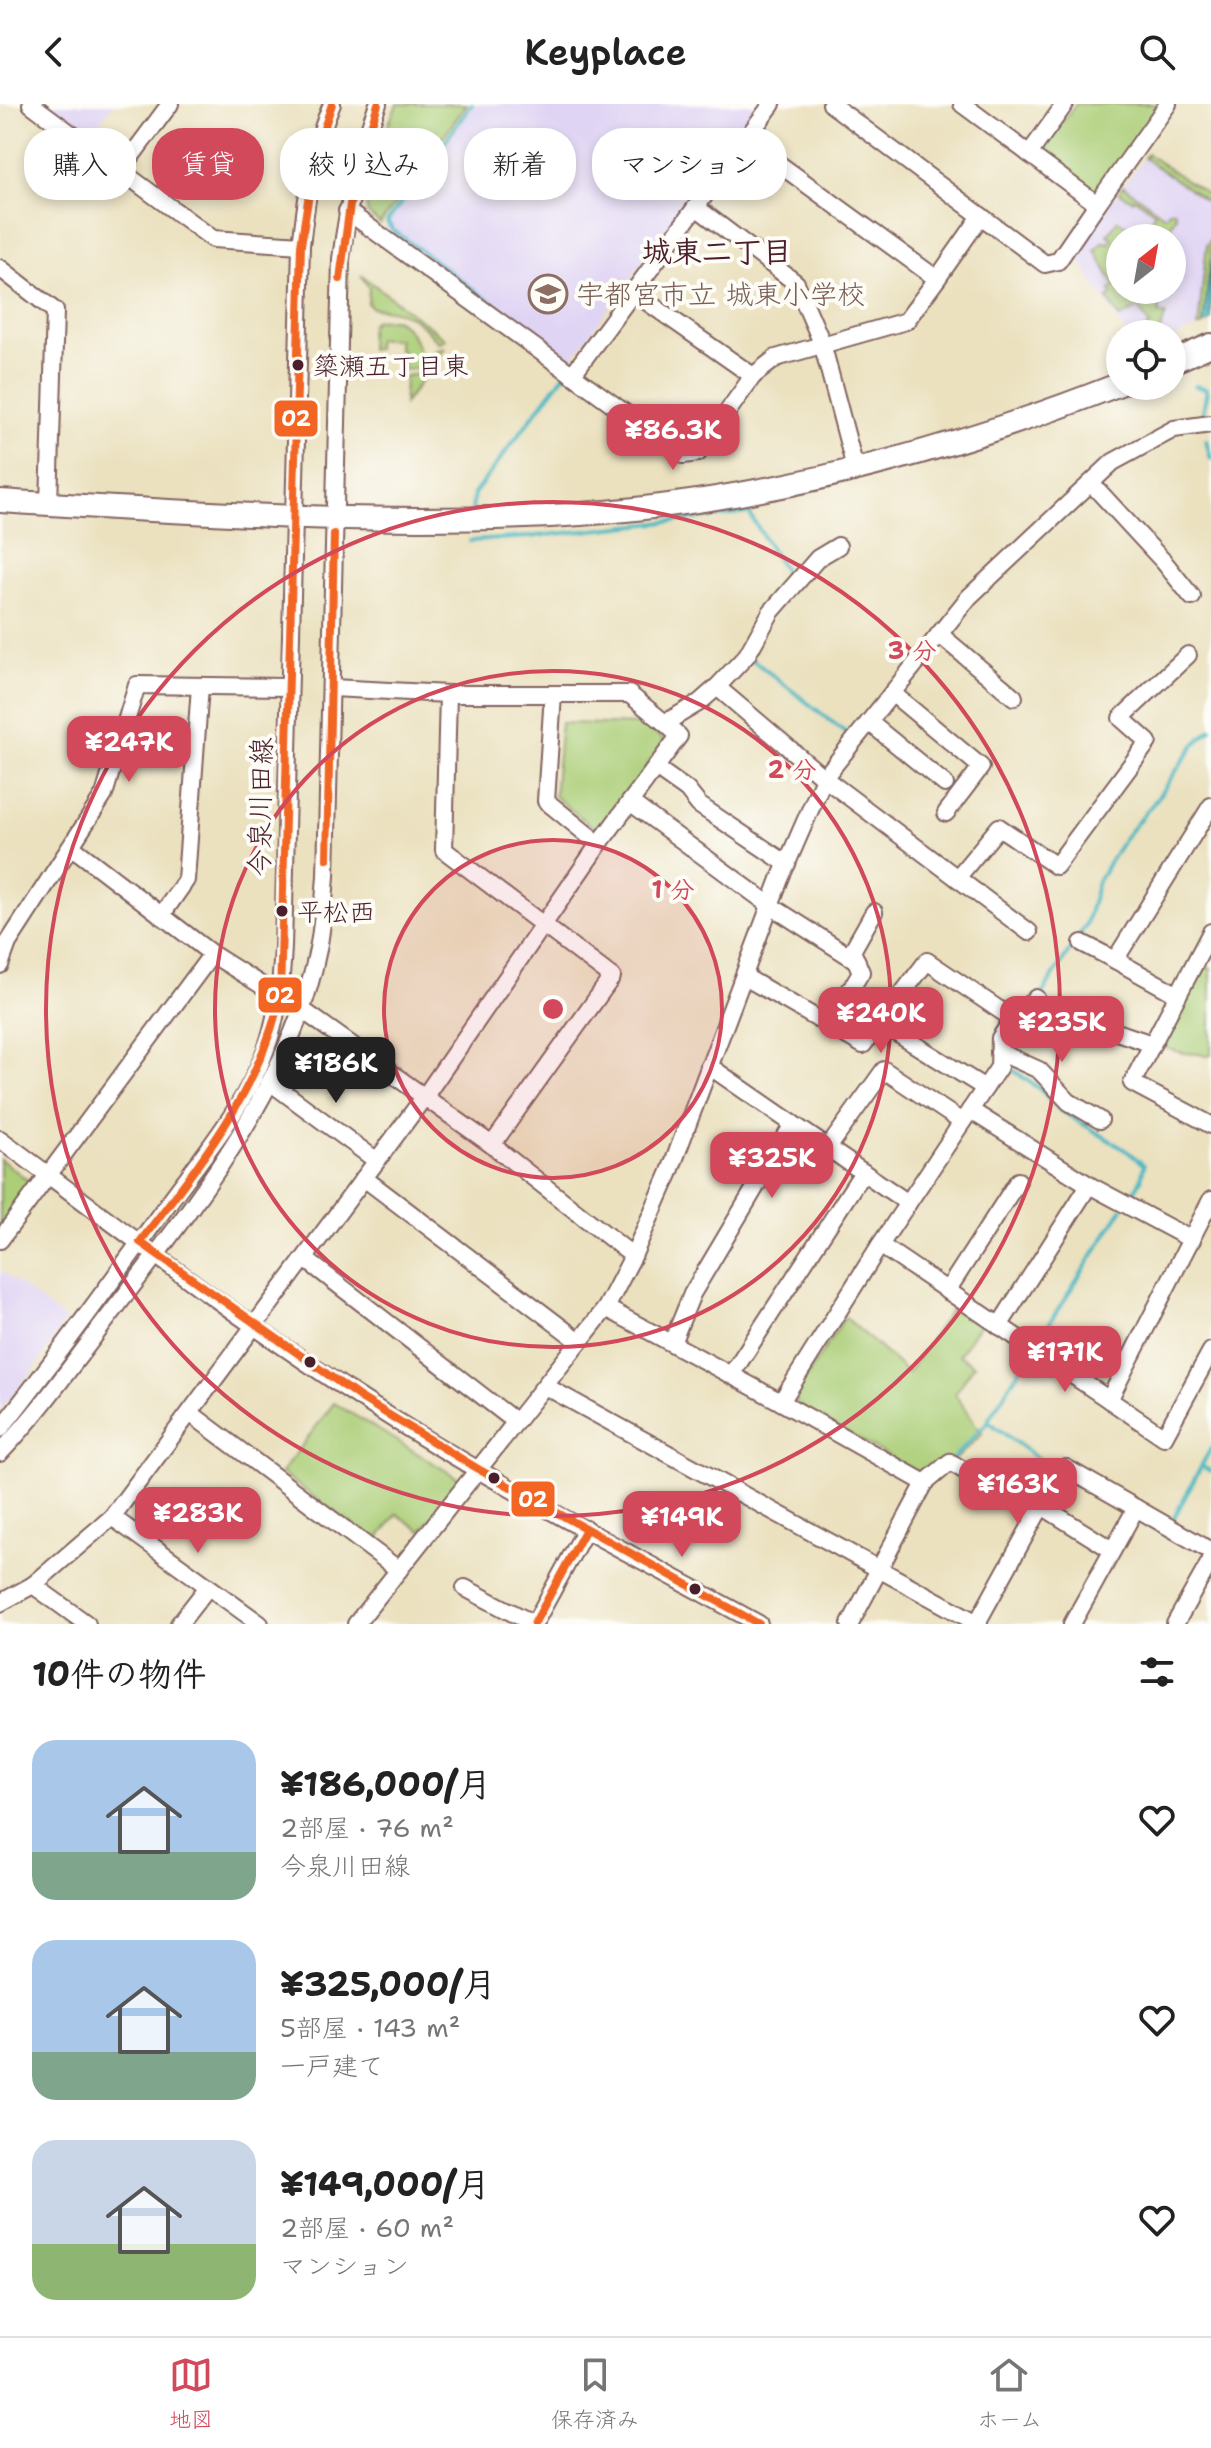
<!DOCTYPE html>
<html lang="ja">
<meta charset="utf-8">
<style>
:root{--surface:#fff;--page:#f6f6f6;--text:#222;--muted:#767676;--line:#e0e0e0;--accent:#d1495b}
body{margin:0;font-family:"Shantell Sans","Klee One",sans-serif;background:var(--page);color:var(--text);height:100vh;display:flex;flex-direction:column;font-size:30px;white-space:nowrap}
*{box-sizing:border-box;margin:0}
p{font-size:26px;color:var(--muted)}
.icon{flex:none;width:44px;height:44px;fill:none;stroke:currentColor;stroke-width:2;stroke-linecap:round;stroke-linejoin:round}
.map{position:relative;height:1520px;overflow:hidden}
.panel{display:flex;flex-direction:column;background:var(--surface);flex:1}
.panel>*{flex:none}
.hud{position:absolute;left:24px;top:24px;width:800px;height:72px;display:flex;gap:16px}
.needle{width:52px;rotate:31deg}
.fabs{position:absolute;left:1106px;top:120px;display:grid;gap:16px}
.fabs a{display:grid;place-items:center;width:80px;height:80px;border-radius:50%;background:var(--surface);box-shadow:0 4px 12px #0003;font-size:40px}
.price{position:absolute;translate:-50% -68px;padding:0 18px;border-radius:16px;background:var(--accent);color:#fff;font-size:26px;line-height:52px;filter:drop-shadow(0 2px 4px #0008)}
.price::after{content:'';position:absolute;left:50%;top:48px;width:24px;height:18px;margin-left:-12px;background:inherit;clip-path:polygon(0 0,100% 0,50% 100%)}
.price.active{background:#222;color:#fff}
ul{padding:0;list-style:none}
li{display:flex;align-items:center;gap:24px;height:200px;padding:0 32px}
li span{display:grid;place-items:center;flex:none;width:224px;height:160px;border-radius:24px;color:#555}
li>.icon{margin-inline-start:auto}
span .icon{width:96px;height:96px;fill:#fffc;stroke-width:1}
li b{font-size:34px}
h2{display:flex;justify-content:space-between;align-items:center;height:96px;padding:0 32px;font-size:34px}
.pill{padding:0 28px;border-radius:32px;background:var(--surface);box-shadow:0 4px 12px #0003;font-size:28px;line-height:72px}
.pill.active{background:var(--accent);color:#fff}
header{display:flex;justify-content:space-between;align-items:center;height:104px;padding:0 32px;background:var(--surface);font-size:36px;font-weight:600}
.dock{display:flex;justify-content:space-around;align-items:center;height:112px;border-top:2px solid var(--line);background:var(--surface);font-size:22px;color:var(--muted)}
.dock a{display:grid;justify-items:center;gap:4px}
.dock .active{color:var(--accent)}
.map>svg:first-child{display:block}
</style>
<header><svg class="icon" aria-label="back" viewBox="0 0 24 24"><path d="M15 5l-7 7 7 7"/></svg>Keyplace<svg class="icon" aria-label="search" viewBox="0 0 24 24"><circle cx="10" cy="10" r="6"/><path d="M15 15l6 6"/></svg></header>
<div class="map">
<svg width="1211" height="1520" viewBox="0 0 1211 1520">
<rect width="100%" height="100%" fill="#fdfcf7"/>
<filter id="ink" filterUnits="userSpaceOnUse"><feTurbulence type="fractalNoise" baseFrequency=".0125" numOctaves="2"/><feDisplacementMap in="SourceGraphic" scale="16" xChannelSelector="R" yChannelSelector="G"/><feConvolveMatrix kernelMatrix="1 2 1 2 8 2 1 2 1" color-interpolation-filters="sRGB"/></filter>
<filter id="wash" filterUnits="userSpaceOnUse"><feTurbulence type="fractalNoise" baseFrequency=".006" numOctaves="4" result="noise"/><feDisplacementMap in="SourceGraphic" scale="32" xChannelSelector="R" yChannelSelector="G"/><feGaussianBlur stdDeviation="1.8" result="paint"/><feColorMatrix in="noise" values="0 0 0 0 0 0 0 0 0 0 0 0 0 0 0 0 0 1.4 0 .05"/><feComposite in="paint" operator="in"/></filter>
<g filter="url(#wash)">
<rect width="100%" height="100%" fill="#ebe1bf"/>
<g fill="#e0d4f4" fill-rule="evenodd">
<path d="M48,0H113L89,32Z"/>
<path d="M475,0H759L570,257L385,124Z"/>
<path d="M1147,50L1211,93V155L1203,221L1172,235V230H1127L1074,148ZM1120,134H1172V186H1120Z"/>
<path d="M0,1166L66,1216L32,1268L0,1306Z"/>
</g>
<g fill="#abce77" stroke="#7a7651" stroke-width="2">
<path d="M397,0H467L380,120L368,110L366,100L381,38Z"/>
<path d="M1076,0H1163L1099,86H1091L1044,53V43Z"/>
<path d="M1147,50L1211,93V100L1144,54Z"/>
<path d="M1123,82L1165,112L1170,106H1174L1176,112L1167,127L1152,128L1148,120L1155,108L1134,94L1132,96L1119,88Z"/>
<path d="M1118,116L1139,130V134H1120V186H1163L1159,187V210H1166L1159,230H1137L1150,222L1139,204L1120,214L1107,194L1112,191L1110,186L1115,182L1095,146L1103,137L1109,140L1112,134L1107,131Z"/>
<path d="M1211,134V155L1203,221L1198,223L1207,140Z"/>
<path d="M361,171L446,235L439,239C417,213 406,206 372,204L368,200L369,184Z"/>
<path d="M395,215C410,223 423,244 420,261L415,265L403,266V247L398,246V235H377L376,245H369L370,221L375,216Z"/>
<path d="M445,244L404,300L405,272L423,269C428,257 429,244 445,244Z"/>
<path d="M561,619L646,621L665,637L599,728L554,692Z"/>
<path d="M1207,863L1211,865V951L1184,949L1161,943L1201,864Z"/>
<path d="M0,1055L29,1077L31,1085L0,1125Z"/>
<path d="M960,1203L982,1217L959,1251L974,1261L955,1290L982,1330L957,1354L924,1372L797,1301L795,1291L845,1213L908,1269L951,1205Z"/>
<path d="M334,1299L458,1374V1383L421,1427L397,1410L376,1438L281,1369Z"/>
</g>
<path fill="#4ab8c2" stroke="#4a6c76" stroke-width="2" d="M1211,155V217L1203,221Z"/>
<g fill="none" stroke-linecap="round" stroke-linejoin="round">
<g stroke="#4ab8c2" stroke-width="4">
<path d="M472,0L387,118L393,126L573,259L571,261"/>
<path d="M1195,282L1207,285L1202,314"/>
<path d="M1206,336L1211,355"/>
<path d="M472,407L474,390L564,271"/>
<path d="M470,437L528,433L749,409L785,468"/>
<path d="M749,553L850,632L848,635"/>
<path d="M1040,893L1086,821L1098,777L1125,733L1156,696L1194,641L1211,625"/>
<path d="M1013,951L1019,924L1028,911"/>
<path d="M1011,959L1010,964L1041,986L1060,1006L1127,1047L1144,1061L1141,1076L1128,1097"/>
<path d="M1035,1242L1123,1104"/>
<path d="M988,1317L1056,1369"/>
<path d="M954,1353L985,1321L1030,1249"/>
<path d="M1201,1362L1211,1367"/>
<path d="M1063,1373L1129,1410"/>
<path d="M1137,1414L1161,1427"/>
<path d="M1171,1419L1211,1344"/>
</g>
</g>
</g>
<g filter="url(#ink)">
<g fill="none" stroke-linecap="round" stroke-linejoin="round">
<g stroke="#82635f" stroke-width="20">
<g id="minor">
<path d="M31,0L213,135L301,141"/>
<path d="M831,0L1045,160L1058,157L1097,100L962,0"/>
<path d="M1029,50L1065,0"/>
<path d="M121,66L170,0"/>
<path d="M1097,100L1168,0"/>
<path d="M696,103L796,179L822,239L855,364"/>
<path d="M347,107L683,351L698,349L753,272"/>
<path d="M0,164L55,207L49,400"/>
<path d="M937,175L981,112"/>
<path d="M633,188L753,272L776,254L906,217L937,175L746,36"/>
<path d="M572,271L772,0"/>
<path d="M1091,379L1164,458L1192,493"/>
<path d="M939,530L1014,593"/>
<path d="M717,583L747,551L771,508L818,454L838,442"/>
<path d="M332,584L448,590H629L665,619"/>
<path d="M892,589L981,663L946,709"/>
<path d="M448,590L444,746L612,873L492,1041L633,1152"/>
<path d="M553,590L546,697L599,740"/>
<path d="M869,618L945,680"/>
<path d="M656,664L687,686L699,701L787,760"/>
<path d="M630,698L771,802L857,857"/>
<path d="M72,743L212,850L280,893"/>
<path d="M957,774L999,723L1056,762L1148,638L1121,614L1188,551"/>
<path d="M161,812L186,776L200,582"/>
<path d="M1211,828L1132,979L1211,1021"/>
<path d="M1082,839L1115,856L1211,702"/>
<path d="M1115,856L1178,891"/>
<path d="M0,861L8,839L104,691L137,581L289,583"/>
<path d="M745,873L863,941L927,857L1013,915"/>
<path d="M301,905L492,1041"/>
<path d="M880,919L985,984"/>
<path d="M829,921L861,868L852,847L874,808"/>
<path d="M1096,921L1152,940"/>
<path d="M999,948L1039,966L1069,998L1100,1016"/>
<path d="M709,962L793,1020"/>
<path d="M270,978L377,1057"/>
<path d="M970,1006L1089,1081L1192,1136"/>
<path d="M0,1035C118,1123 235,1213 359,1293C487,1377 625,1446 759,1520"/>
<path d="M828,1044L884,966L962,1018"/>
<path d="M364,1074L579,1237"/>
<path d="M0,1136L212,850"/>
<path d="M880,1141L1164,1333L1211,1247"/>
<path d="M305,1155L516,1318"/>
<path d="M947,1187L1018,1077"/>
<path d="M606,1204L781,1298"/>
<path d="M999,1222L1089,1081"/>
<path d="M672,1239L692,1190L793,1020L908,1099"/>
<path d="M731,1271L863,1068"/>
<path d="M545,1282L979,1520"/>
<path d="M1109,1296L1211,1096"/>
<path d="M190,1309L399,1466"/>
<path d="M0,1325C57,1254 110,1179 164,1105C200,1055 245,1004 266,945C278,912 281,879 283,843L301,141C307,93 312,45 332,0"/>
<path d="M0,1349C43,1304 79,1251 117,1202C197,1097 293,977 318,845C323,821 324,796 326,772L341,155C348,101 358,51 378,0"/>
<path d="M925,1379L950,1358L1037,1410L1066,1364L1211,1447"/>
<path d="M1042,1402L1112,1446"/>
<path d="M112,1413L260,1520"/>
<path d="M33,1481L87,1520"/>
<path d="M465,1484L534,1520"/>
<path d="M0,1499L33,1481L112,1413L425,992L599,740L679,632L665,619L700,598L717,583L824,674L1029,828"/>
<path d="M977,1519L1037,1410"/>
<path d="M179,1520L208,1483"/>
<path d="M356,1520L606,1204L633,1152L669,1070L780,775L824,674L969,493L1113,358L1174,325L1211,320"/>
<path d="M534,1520L586,1425"/>
<path d="M850,1520L925,1379L781,1298L880,1141L999,963L1000,934L1013,915L1036,894"/>
<path d="M1072,1520L1136,1404"/>
<path d="M1175,1520L1211,1456"/>
</g>
</g>
<g stroke="#82635f" stroke-width="26">
<g id="highway">
<path d="M1172,258L1211,241"/>
<path d="M0,397C183,408 366,421 550,412C744,402 940,351 1120,280"/>
</g>
</g>
<use href="#minor" stroke="#fff" stroke-width="16"/>
<use href="#highway" stroke="#fff" stroke-width="22"/>
<g stroke="#fdfcf7" stroke-width="14">
<g id="bus-1">
<path d="M332,0L315,52L301,141L280,893C259,989 198,1061 140,1138L361,1294L478,1365L759,1520"/>
<path d="M340,175L352,86L378,0"/>
<path d="M327,755L334,430"/>
<path d="M534,1520L586,1425"/>
</g>
</g>
<use href="#bus-1" stroke="#f26522" stroke-width="8"/>
</g>
</g>
<circle cx="553" cy="905" r="169" fill="#d1495b" fill-opacity=".12"/>
<g fill="none" stroke="#d1495b" stroke-width="4">
<circle cx="553" cy="905" r="169"/>
<circle cx="553" cy="905" r="338"/>
<circle cx="553" cy="905" r="507"/>
</g>
<defs>
<g id="school-ring" transform="scale(2)"><circle r="9.5" fill="#fdfcf7" stroke="#8d6e63" stroke-width="1.5"/><path d="M0-5L7-2L0 1L-7-2ZM-4 1L0 2.5L4 1V4Q0 6-4 4Z" fill="#8d6e63"/></g>
</defs>
<g fill-rule="evenodd">
<use href="#school-ring" x="548" y="190"/>
</g>
<g fill="#4a1f2b" stroke="#fdfcf7" stroke-width="3">
<circle cx="298" cy="261" r="7"/>
<circle cx="282" cy="807" r="7"/>
<circle cx="310" cy="1258" r="7"/>
<circle cx="494" cy="1374" r="7"/>
<circle cx="695" cy="1485" r="7"/>
</g>
<g text-anchor="middle" dominant-baseline="central" stroke-width="8" stroke-linejoin="round" paint-order="stroke">
<g font-size="26" fill="#4a1f2b" stroke="#fdfcf7" text-anchor="start">
<text x="313" y="261">簗瀬五丁目東</text>
<text x="297" y="807">平松西</text>
</g>
<g font-size="28" fill="#785e54" stroke="#fdfcf7" text-anchor="start">
<text x="576" y="190">宇都宮市立 城東小学校</text>
</g>
<g font-size="28" fill="#4a1f2b" stroke="#fdfcf7">
<text transform="translate(260 703) rotate(-89)">今泉川田線</text>
</g>
<g font-size="30" font-weight="bold" fill="#4a1f2b" stroke="#fdfcf7">
<text x="717" y="147">城東二丁目</text>
</g>
</g>
<circle cx="553" cy="905" r="12" fill="#d1495b" stroke="#fdfcf7" stroke-width="4"/>
<g font-size="24" text-anchor="middle" font-weight="bold" fill="#d1495b" stroke="#fdfcf7" stroke-width="8" stroke-linejoin="round" paint-order="stroke">
<text x="912" y="555">3 分</text>
<text x="792" y="674">2 分</text>
<text x="673" y="794">1 分</text>
</g>
<g stroke="#fdfcf7" stroke-width="3">
<rect x="273" y="295" width="46" height="39" rx="8" fill="#f26522"/>
<rect x="257" y="872" width="46" height="38" rx="8" fill="#f26522"/>
<rect x="510" y="1376" width="46" height="38" rx="8" fill="#f26522"/>
</g>
<g font-size="22" text-anchor="middle" font-weight="bold" fill="#fff">
<text x="296" y="322">02</text>
<text x="280" y="899">02</text>
<text x="533" y="1403">02</text>
</g>
</svg>
<div class="fabs">
<a><svg class="needle" viewBox="-14 -14 28 28"><path d="M0-13l5 13h-10z" fill="#e53935"/><path d="M0 13l5-13h-10z" fill="#767676"/></svg></a>
<a><svg class="icon" aria-label="locate" viewBox="0 0 24 24"><circle cx="12" cy="12" r="6"/><path d="M12 2v4M12 18v4M2 12h4M18 12h4"/></svg></a>
</div>
<b class="price" style="left:673px;top:368px">¥86.3K</b>
<b class="price" style="left:129px;top:680px">¥247K</b>
<b class="price" style="left:881px;top:951px">¥240K</b>
<b class="price" style="left:1062px;top:960px">¥235K</b>
<b class="price active" style="left:336px;top:1001px">¥186K</b>
<b class="price" style="left:772px;top:1096px">¥325K</b>
<b class="price" style="left:1065px;top:1290px">¥171K</b>
<b class="price" style="left:1018px;top:1422px">¥163K</b>
<b class="price" style="left:198px;top:1451px">¥283K</b>
<b class="price" style="left:682px;top:1455px">¥149K</b>
<div class="hud">
<a class="pill">購入</a>
<a class="pill active">賃貸</a>
<a class="pill">絞り込み</a>
<a class="pill">新着</a>
<a class="pill">マンション</a>
</div>
</div>
<section class="panel">
<h2>10件の物件<svg class="icon" aria-label="filters" viewBox="0 0 24 24"><path d="M4 7h16M4 17h16"/><circle cx="9" cy="7" r="2"/><circle cx="15" cy="17" r="2"/></svg></h2>
<ul>
<li><span style="background:linear-gradient(#a9c7e8 70%,#7fa58c 0)"><svg class="icon" aria-label="home" viewBox="0 0 24 24"><path d="M3 11l9-7 9 7M6 9v11h12V9"/></svg></span><div><b>¥186,000/月</b><p>2部屋 · 76 m²</p><p>今泉川田線</p></div><svg class="icon" aria-label="heart" viewBox="0 0 24 24"><path d="M12 20l-8-8c-3-5 5-10 8-4 3-6 11-1 8 4z"/></svg></li>
<li><span style="background:linear-gradient(#a9c7e8 70%,#7fa58c 0)"><svg class="icon" aria-label="home" viewBox="0 0 24 24"><path d="M3 11l9-7 9 7M6 9v11h12V9"/></svg></span><div><b>¥325,000/月</b><p>5部屋 · 143 m²</p><p>一戸建て</p></div><svg class="icon" aria-label="heart" viewBox="0 0 24 24"><path d="M12 20l-8-8c-3-5 5-10 8-4 3-6 11-1 8 4z"/></svg></li>
<li><span style="background:linear-gradient(#c9d6e8 65%,#8fb573 0)"><svg class="icon" aria-label="home" viewBox="0 0 24 24"><path d="M3 11l9-7 9 7M6 9v11h12V9"/></svg></span><div><b>¥149,000/月</b><p>2部屋 · 60 m²</p><p>マンション</p></div><svg class="icon" aria-label="heart" viewBox="0 0 24 24"><path d="M12 20l-8-8c-3-5 5-10 8-4 3-6 11-1 8 4z"/></svg></li>
</ul>
</section>
<nav class="dock">
<a class="active"><svg class="icon" aria-label="map" viewBox="0 0 24 24"><path d="M3 6l6-2 6 2 6-2v14l-6 2-6-2-6 2zM9 4v14M15 6v14"/></svg>地図</a>
<a><svg class="icon" aria-label="saved" viewBox="0 0 24 24"><path d="M7 4h10v16l-5-4-5 4z"/></svg>保存済み</a>
<a><svg class="icon" aria-label="home" viewBox="0 0 24 24"><path d="M3 11l9-7 9 7M6 9v11h12V9"/></svg>ホーム</a>
</nav>
